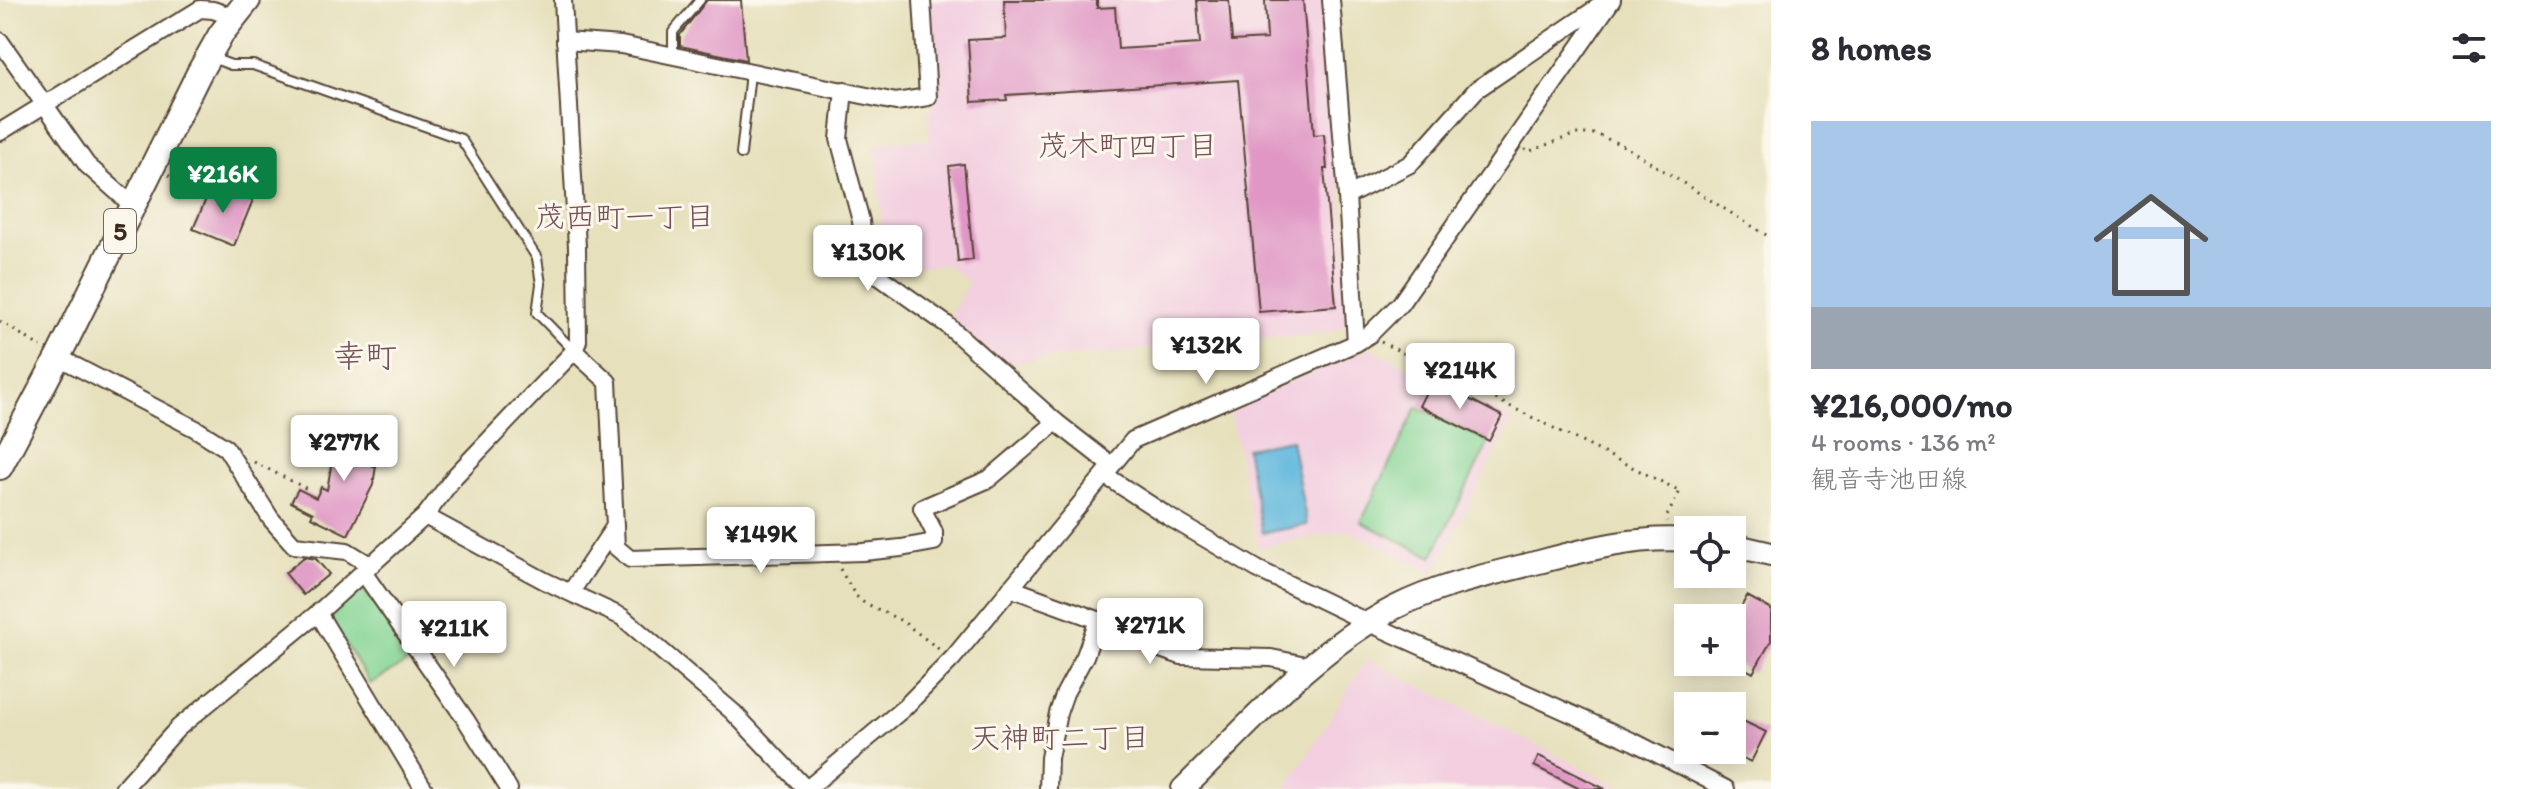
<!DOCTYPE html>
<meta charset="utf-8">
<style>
:root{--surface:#fff;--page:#f2f2f3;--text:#2b2b33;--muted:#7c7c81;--line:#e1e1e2;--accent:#0b8043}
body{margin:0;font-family:Itim,"Klee One",sans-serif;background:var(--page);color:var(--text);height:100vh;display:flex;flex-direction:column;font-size:30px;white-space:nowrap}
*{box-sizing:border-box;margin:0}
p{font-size:26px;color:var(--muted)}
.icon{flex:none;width:44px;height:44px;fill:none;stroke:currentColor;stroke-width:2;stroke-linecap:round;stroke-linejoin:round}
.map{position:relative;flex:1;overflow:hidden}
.sheet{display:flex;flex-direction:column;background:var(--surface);width:760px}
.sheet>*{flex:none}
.controls{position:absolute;left:1674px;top:516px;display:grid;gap:16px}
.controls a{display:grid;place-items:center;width:72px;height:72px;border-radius:0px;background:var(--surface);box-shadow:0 4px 20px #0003;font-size:40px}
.price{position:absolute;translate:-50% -68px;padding:0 18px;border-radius:8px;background:#fff;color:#222;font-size:26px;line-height:52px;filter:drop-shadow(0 2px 4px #0008)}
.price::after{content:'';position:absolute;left:50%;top:48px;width:24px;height:18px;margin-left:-12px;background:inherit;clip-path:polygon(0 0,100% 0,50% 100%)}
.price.active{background:var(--accent);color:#fff}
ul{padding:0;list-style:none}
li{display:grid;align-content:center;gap:16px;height:424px;padding:0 40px}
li+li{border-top:2px solid var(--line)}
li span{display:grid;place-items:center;height:248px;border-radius:0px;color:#555}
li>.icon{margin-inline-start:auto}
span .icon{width:144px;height:144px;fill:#fffc;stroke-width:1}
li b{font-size:34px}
h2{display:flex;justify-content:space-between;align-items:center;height:96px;padding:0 40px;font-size:34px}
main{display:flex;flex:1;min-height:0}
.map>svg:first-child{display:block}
</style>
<main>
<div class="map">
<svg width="1771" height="789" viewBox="0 0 1771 789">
<rect width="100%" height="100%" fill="#fbf7ec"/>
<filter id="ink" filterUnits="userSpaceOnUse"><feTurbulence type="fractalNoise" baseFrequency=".0125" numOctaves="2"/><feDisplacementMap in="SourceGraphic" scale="16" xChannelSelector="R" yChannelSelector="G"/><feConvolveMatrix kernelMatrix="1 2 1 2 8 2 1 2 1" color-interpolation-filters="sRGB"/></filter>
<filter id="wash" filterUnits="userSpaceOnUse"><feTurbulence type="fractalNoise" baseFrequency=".006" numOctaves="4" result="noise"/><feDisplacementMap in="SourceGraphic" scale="32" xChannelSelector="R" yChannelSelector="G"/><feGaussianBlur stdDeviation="1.8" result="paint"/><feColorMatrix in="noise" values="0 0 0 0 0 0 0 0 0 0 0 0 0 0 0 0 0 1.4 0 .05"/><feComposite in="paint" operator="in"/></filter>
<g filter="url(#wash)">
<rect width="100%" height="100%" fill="#e6e0bc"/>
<g fill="#f3cfe0">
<path d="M927,0H1323L1352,307L1346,326L1321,334L999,363L950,316L969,283L948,265L886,267L875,144L930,139L928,113L933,109Z"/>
<path d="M1370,348L1513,419L1434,573L1347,530L1258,548L1229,408Z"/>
<path d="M1367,659L1623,789H1286Z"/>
</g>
<g fill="#84d494" stroke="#607f59" stroke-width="2">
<path d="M1417,407L1489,442L1432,557L1361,522Z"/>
<path d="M350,589L365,592L415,658L370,684L328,615L329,608Z"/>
</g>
<path fill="#60b8dd" stroke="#4e717e" stroke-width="2" d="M1291,440L1307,525L1262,533L1246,448Z"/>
<g id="blocks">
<g fill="#e097c5">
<path d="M707,0H741L746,60L680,46V35Z"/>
<path d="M1004,0H1097V8L1115,7L1118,49L1200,44L1197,0H1229L1232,41L1267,39L1265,0H1303L1314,135L1324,134L1327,169H1324L1336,306L1259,312L1238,80L1006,95L1007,100L972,102L968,40L1006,38Z"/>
<path d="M964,164L973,260L958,262L949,166Z"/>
<path d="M213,183L253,200L234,246L193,229Z"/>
<path d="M1432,380L1502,416L1489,441L1419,406Z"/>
<path d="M355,430L368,432L366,443L377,445L373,466H376L373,485L348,535L311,517L313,513L291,502L298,489L316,498L321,487L327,490L332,461L327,460L329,443L337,445L339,433L354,436Z"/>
<path d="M304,557L316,559L329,574L303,595L285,573Z"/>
<path d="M1747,596L1771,609V641L1753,673L1732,662V624Z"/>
<path d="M1741,720L1766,732L1751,762L1732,753V739Z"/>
<path d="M1539,756L1605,789H1580L1534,766Z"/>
</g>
</g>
</g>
<g filter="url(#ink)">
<use href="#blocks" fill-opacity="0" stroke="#554536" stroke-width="2"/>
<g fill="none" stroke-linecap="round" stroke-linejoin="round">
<g stroke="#554536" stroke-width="12">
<g id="lane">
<path d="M673,55V32L700,0"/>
<path d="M212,58L231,65H253L461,139L537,258L541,284L537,313L574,351"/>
<path d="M741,154L750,73"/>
</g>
</g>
<g stroke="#554536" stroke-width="20">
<g id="street">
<path d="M1331,0L1347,196L1356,343"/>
<path d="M0,41L87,165L132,205"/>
<path d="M565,41L621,45L896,102L928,97L922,0"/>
<path d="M844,90L839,139L861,221L863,242L853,258L946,324L1056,422L1111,465"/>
<path d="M0,132L200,9L213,10L233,17"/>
<path d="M1347,196L1410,164L1476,90L1604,3"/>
<path d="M574,351L608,382L616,547L630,559L863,552L901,548L934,542V532L922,508L989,479L1056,422"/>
<path d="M58,357L196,429L226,448L271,519L294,545L347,551L370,565"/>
<path d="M1106,476L1169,517L1257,569L1369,623L1634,742L1726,789"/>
<path d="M425,516L545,581L622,617L733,712L806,789"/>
<path d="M363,572L466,720L509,789"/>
<path d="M1010,588L1098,620L1160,649L1181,656L1271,658L1311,666"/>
<path d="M571,592L615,526"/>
<path d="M318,613L424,789"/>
<path d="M123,789L178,728L318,613L425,516L455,476L574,351L578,341L577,247L563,0"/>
<path d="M807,789L904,708L953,658L1133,440L1356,343L1370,334L1400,304L1612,0"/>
<path d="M1048,789L1049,758L1058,713L1065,693L1085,656L1098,620"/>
</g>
</g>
<g stroke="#554536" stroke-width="26">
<g id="secondary">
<path d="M1732,545L1771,554"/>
<path d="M1183,789C1249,725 1312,651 1394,608C1439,585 1491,574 1539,562C1588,549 1637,536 1688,540"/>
</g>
</g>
<g stroke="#554536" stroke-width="28">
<path id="primary" d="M0,467L58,357L199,73L221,34L248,0"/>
</g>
<g stroke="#554536" stroke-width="3" stroke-dasharray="2 6" stroke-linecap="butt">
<path d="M1525,149L1527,152L1576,134H1596L1624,146L1771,238"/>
<path d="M168,175L197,188"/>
<path d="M0,321L41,347"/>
<path d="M1381,342L1680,491L1667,516V522"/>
<path d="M254,462L311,491"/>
<path d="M840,569L855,595L863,602L902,621L940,650"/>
</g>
<use href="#lane" stroke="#fff" stroke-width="8"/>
<use href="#street" stroke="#fff" stroke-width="16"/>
<use href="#secondary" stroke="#fff" stroke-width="22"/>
<use href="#primary" stroke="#fff" stroke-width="24"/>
</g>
</g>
<g text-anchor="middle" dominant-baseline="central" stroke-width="6" stroke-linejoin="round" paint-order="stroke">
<rect fill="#fbf7ec" stroke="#75685c" stroke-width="2" x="104" y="209" width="32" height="44" rx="6"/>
<g font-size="26" font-weight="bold" fill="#3b2a1e">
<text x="120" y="231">5</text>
</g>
<g font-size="30" fill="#755058" stroke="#fbf7ec">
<text x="1128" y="145">茂木町四丁目</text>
<text x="625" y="216">茂西町一丁目</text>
<text x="1060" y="737">天神町二丁目</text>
</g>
<g font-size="32" fill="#755058" stroke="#fbf7ec">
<text x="365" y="356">幸町</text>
</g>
</g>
</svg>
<div class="controls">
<a><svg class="icon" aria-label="locate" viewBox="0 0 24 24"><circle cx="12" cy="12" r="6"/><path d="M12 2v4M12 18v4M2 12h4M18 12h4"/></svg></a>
<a>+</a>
<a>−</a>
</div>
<b class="price active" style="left:223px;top:215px">¥216K</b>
<b class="price" style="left:868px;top:293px">¥130K</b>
<b class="price" style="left:1206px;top:386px">¥132K</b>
<b class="price" style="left:1460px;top:411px">¥214K</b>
<b class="price" style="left:344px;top:483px">¥277K</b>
<b class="price" style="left:761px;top:575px">¥149K</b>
<b class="price" style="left:1150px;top:666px">¥271K</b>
<b class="price" style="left:454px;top:669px">¥211K</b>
</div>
<section class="sheet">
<h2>8 homes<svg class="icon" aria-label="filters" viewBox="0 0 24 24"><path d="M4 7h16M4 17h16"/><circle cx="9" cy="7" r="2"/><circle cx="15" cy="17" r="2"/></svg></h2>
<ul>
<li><span style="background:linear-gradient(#a9c7e8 75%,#9aa5b1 0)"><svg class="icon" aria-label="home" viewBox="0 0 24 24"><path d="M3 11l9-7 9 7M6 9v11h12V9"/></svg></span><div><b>¥216,000/mo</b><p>4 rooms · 136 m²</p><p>観音寺池田線</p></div></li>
</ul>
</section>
</main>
